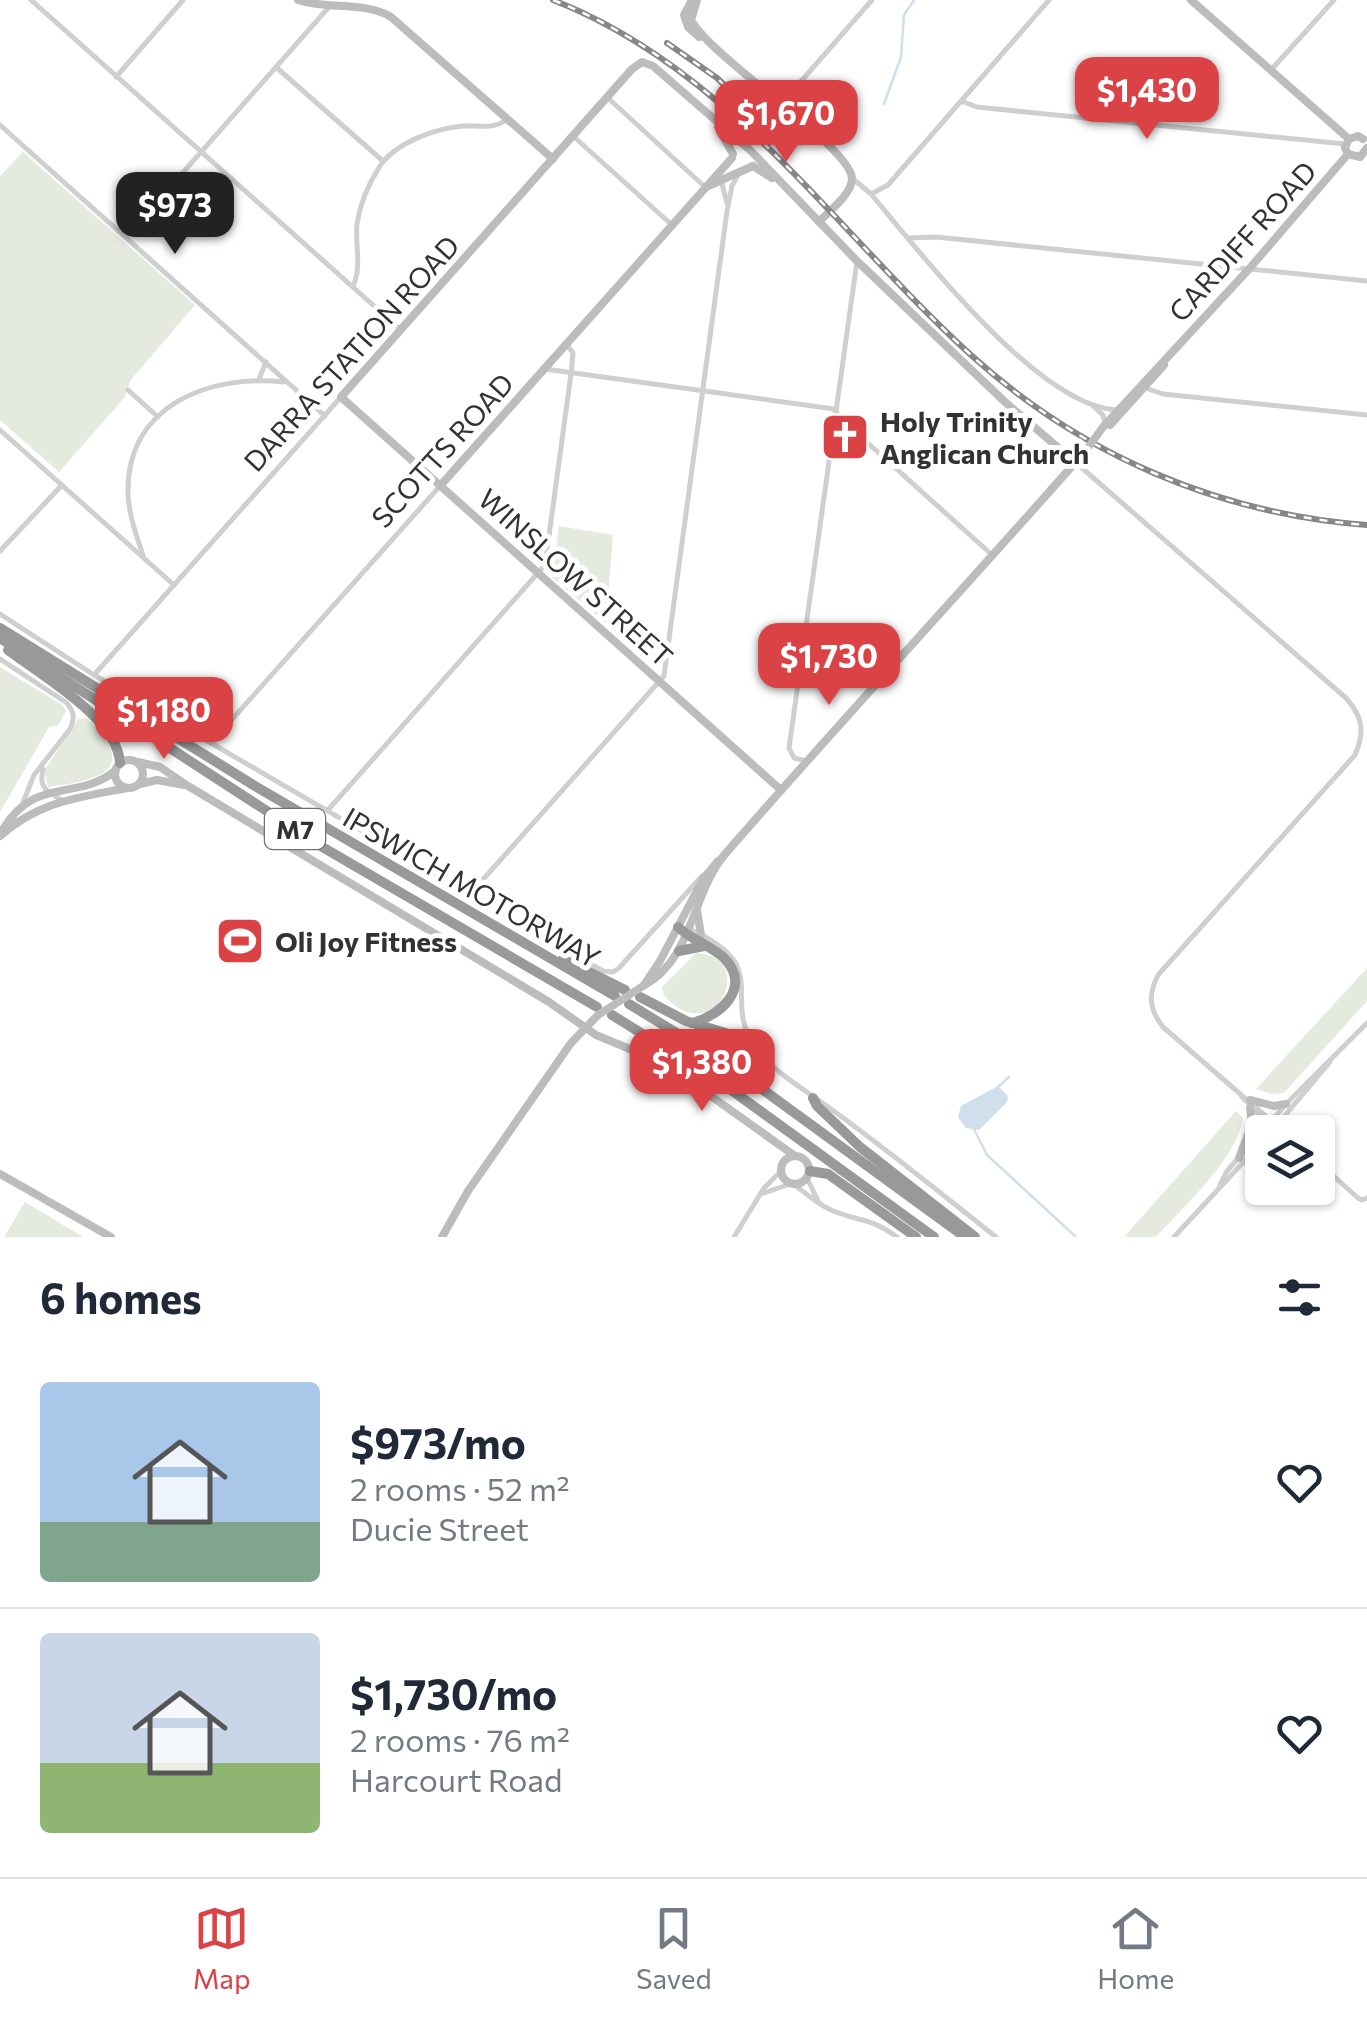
<!DOCTYPE html>
<meta charset="utf-8">
<style>
:root{--surface:#fff;--page:#f2f2f3;--text:#1f2937;--muted:#747a83;--line:#e0e1e3;--accent:#da4245}
body{margin:0;font-family:Commissioner,sans-serif;background:var(--page);color:var(--text);height:100vh;display:flex;flex-direction:column;font-size:38px;white-space:nowrap}
*{box-sizing:border-box;margin:0}
p{font-size:32px;color:var(--muted)}
.icon{flex:none;width:55px;height:55px;fill:none;stroke:currentColor;stroke-width:2;stroke-linecap:round;stroke-linejoin:round}
.map{position:relative;height:1237px;overflow:hidden}
.drawer{display:flex;flex-direction:column;background:var(--surface);flex:1}
.drawer>*{flex:none}
.buttons{position:absolute;left:1245px;top:1115px;display:grid;gap:20px}
.buttons a{display:grid;place-items:center;width:90px;height:90px;border-radius:10px;background:var(--surface);box-shadow:0 2px 8px #0004;font-size:50px}
.price{position:absolute;translate:-50% -85px;padding:0 22px;border-radius:20px;background:var(--accent);color:#fff;font-size:32px;line-height:65px;filter:drop-shadow(0 2px 5px #0008)}
.price::after{content:'';position:absolute;left:50%;top:60px;width:30px;height:22px;margin-left:-15px;background:inherit;clip-path:polygon(0 0,100% 0,50% 100%)}
.price.current{background:#222;color:#fff}
ul{padding:0;list-style:none}
li{display:flex;align-items:center;gap:30px;height:250px;padding:0 40px}
li+li{border-top:2px solid var(--line)}
li span{display:grid;place-items:center;flex:none;width:280px;height:200px;border-radius:10px;color:#555}
li>.icon{margin-inline-start:auto}
span .icon{width:120px;height:120px;fill:#fffc;stroke-width:1}
li b{font-size:42px}
h2{display:flex;justify-content:space-between;align-items:center;height:120px;padding:0 40px;font-size:42px}
.tabs{display:flex;justify-content:space-around;align-items:center;height:140px;border-top:2px solid var(--line);background:var(--surface);font-size:28px;color:var(--muted)}
.tabs a{display:grid;justify-items:center;gap:5px}
.tabs .current{color:var(--accent)}
.map>svg:first-child{display:block}
</style>
<div class="map">
<svg width="1367" height="1237" viewBox="0 0 1367 1237">
<rect width="100%" height="100%" fill="#fff"/>
<g fill="#e4eade">
<path d="M23,152L195,305L130,381L125,397L59,472L0,420V176Z"/>
<path d="M559,526L613,535L606,623L552,577Z"/>
<path d="M0,667L62,705L66,711L58,726L49,727L0,812Z"/>
<path d="M87,718C140,769 101,780 48,787L44,771L78,719Z"/>
<path d="M696,953C760,957 714,1054 663,994L662,987Z"/>
<path d="M1367,968V1001L1284,1093L1272,1094L1256,1089Z"/>
<path d="M1236,1111L1243,1118C1236,1160 1184,1206 1156,1237H1124Z"/>
<path d="M25,1202L83,1237H4Z"/>
</g>
<path fill="#cfdfeb" d="M998,1086L1008,1096L1007,1102L979,1130L966,1128L958,1117L961,1106Z"/>
<g fill="none" stroke-linecap="round" stroke-linejoin="round">
<g stroke="#cfdfeb" stroke-width="2.5">
<path d="M884,104L901,57L904,15L914,0"/>
<path d="M999,1086L1009,1077"/>
<path d="M974,1129L987,1155L1076,1237"/>
</g>
<g stroke="#cfcfcf" stroke-width="5">
<path d="M31,0L401,330"/>
<path d="M277,68L383,161"/>
<path d="M1271,70L1334,0"/>
<path d="M116,77L183,0"/>
<path d="M608,98L705,187"/>
<path d="M961,101L977,107L1345,144"/>
<path d="M782,103L872,0"/>
<path d="M0,125L325,416"/>
<path d="M573,136L672,225"/>
<path d="M852,178L871,194C920,252 1038,406 1116,410"/>
<path d="M721,180L727,203"/>
<path d="M871,194L888,185L1049,0"/>
<path d="M126,237L329,7"/>
<path d="M909,238L936,237L1367,281"/>
<path d="M353,286C362,268 355,244 357,224C360,203 369,183 380,166C395,143 436,128 463,126C478,125 495,130 507,119"/>
<path d="M545,369L834,409L841,419L991,554"/>
<path d="M259,379L266,362"/>
<path d="M1142,387L1163,394L1367,415"/>
<path d="M128,390L158,417"/>
<path d="M1093,406L1103,415L1105,424"/>
<path d="M0,430L174,585"/>
<path d="M1075,462L1346,698C1363,717 1365,732 1355,755L1158,975C1148,995 1149,1009 1163,1027L1284,1132"/>
<path d="M0,551L62,485"/>
<path d="M143,555C136,535 129,515 128,494C126,405 209,374 284,382"/>
<path d="M0,614L94,675L603,971L613,972L619,968L702,876"/>
<path d="M0,659L67,703C74,712 75,718 70,729L34,775L22,805"/>
<path d="M94,675L341,397"/>
<path d="M211,743L440,486"/>
<path d="M806,761L794,758L789,748L857,261"/>
<path d="M43,769C38,789 48,791 61,800"/>
<path d="M328,810L545,565L571,374L573,353L567,345"/>
<path d="M471,893L664,676L727,211L732,186L738,175"/>
<path d="M687,928C778,967 717,998 758,1051C776,1073 802,1088 824,1104C883,1146 939,1192 996,1237"/>
<path d="M1242,1097L1269,1124"/>
<path d="M1271,1132L1330,1062"/>
<path d="M1318,1162L1358,1198L1362,1200L1367,1198"/>
<path d="M807,1178L819,1203"/>
<path d="M794,1185C809,1195 819,1206 836,1212C864,1223 869,1217 897,1237"/>
<path d="M1220,1185L1227,1171L1286,1104L1367,1023"/>
<path d="M761,1194L790,1184"/>
<path d="M734,1237L764,1188L781,1171"/>
<path d="M1174,1237L1262,1142"/>
</g>
<g stroke="#bcbcbc" stroke-width="8">
<path d="M298,0C327,10 365,1 391,17L553,159"/>
<path d="M692,0L684,15L688,27L699,37"/>
<path d="M697,0L691,20C712,59 852,147 852,179C851,195 829,211 819,222"/>
<path d="M1191,0L1349,139"/>
<path d="M718,127L733,154"/>
<path d="M1348,154L1345,148L1349,139L1358,136L1363,139"/>
<path d="M1348,154L1360,157L1367,148"/>
<path d="M753,166L772,178"/>
<path d="M706,187L753,166"/>
<path d="M1110,425L1164,365"/>
<path d="M1103,427L1249,269L1348,154"/>
<path d="M440,486L732,158"/>
<circle cx="129" cy="774" r="14"/>
<path d="M138,762L160,767L188,786L549,1002L596,1035L666,1064L795,1156"/>
<path d="M140,784L157,780L184,785"/>
<path d="M781,790L341,397L632,69L642,62L653,66L751,151L857,261L1005,402L1075,462"/>
<path d="M2,831C34,775 76,802 115,771"/>
<path d="M0,836C40,801 76,798 127,788"/>
<path d="M697,910L701,935"/>
<path d="M644,985L660,961L703,879L718,861"/>
<path d="M643,986C694,959 691,893 726,853C844,717 968,585 1087,449"/>
<path d="M1250,1100L1274,1106L1286,1104"/>
<circle cx="795" cy="1170" r="14"/>
<path d="M1239,1158L1252,1124L1250,1108"/>
<path d="M0,1174L111,1237"/>
<path d="M442,1237L468,1191L571,1043L598,1015"/>
</g>
<g stroke="#999" stroke-width="10">
<path d="M0,628L255,786L615,996"/>
<path d="M0,638L324,848L597,1007"/>
<path d="M8,650C41,675 118,719 120,763"/>
<path d="M678,927C691,940 711,945 725,959C752,988 720,1016 692,1023"/>
<path d="M679,951L704,946"/>
<path d="M563,959L625,990"/>
<path d="M640,997L686,1021L752,1041"/>
<path d="M629,1004L729,1065L965,1237"/>
<path d="M612,1015L723,1084L934,1237"/>
<path d="M813,1098L817,1106L860,1147L975,1237"/>
<path d="M810,1171L828,1174L916,1237"/>
</g>
<g stroke="#878787" stroke-width="6">
<g id="rail">
<path d="M553,0C730,69 835,231 971,355C1081,455 1219,514 1367,525"/>
<path d="M667,43L717,78L773,133"/>
</g>
</g>
<use href="#rail" stroke="#fff" stroke-width="2.5" stroke-dasharray="8" stroke-linecap="butt"/>
<g stroke="#bcbcbc" stroke-width="8">
<path d="M1087,449L1103,427"/>
<path d="M598,1015L643,986"/>
</g>
</g>
<defs>
<g id="church-square" transform="scale(2.5)"><rect x="-9" y="-9" width="18" height="18" rx="4" fill="#da4245" stroke="#fff"/><path d="M-1.2-6h2.4v3.5h3.3v2.4h-3.3V6h-2.4V-.1h-3.3v-2.4h3.3Z" fill="#fff"/></g>
<g id="stadium-square" transform="scale(2.5)"><rect x="-9" y="-9" width="18" height="18" rx="4" fill="#da4245" stroke="#fff"/><path d="M0-5a6.5 5 0 1 0 0 10a6.5 5 0 1 0 0-10ZM-3.5-1.8h7v3.6h-7Z" fill="#fff"/></g>
</defs>
<g fill-rule="evenodd">
<use href="#church-square" x="845" y="437"/>
<use href="#stadium-square" x="240" y="941"/>
</g>
<g text-anchor="middle" dominant-baseline="central" stroke-width="10" stroke-linejoin="round" paint-order="stroke">
<rect fill="#fff" stroke="#707070" stroke-width="2.5" x="265" y="809" width="60" height="40" rx="8"/>
<g font-size="25" font-weight="bold" fill="#323232">
<text x="295" y="829">M7</text>
</g>
<g font-size="28" fill="#323232" stroke="#fff">
<text transform="translate(1242 241) rotate(-48)">CARDIFF ROAD</text>
<text transform="translate(351 353) rotate(-48)">DARRA STATION ROAD</text>
<text transform="translate(442 450) rotate(-48)">SCOTTS ROAD</text>
<text transform="translate(576 577) rotate(42)">WINSLOW STREET</text>
<text transform="translate(472 887) rotate(30)">IPSWICH MOTORWAY</text>
</g>
<g font-size="28" font-weight="bold" fill="#323232" stroke="#fff" text-anchor="start">
<text x="880" y="421">Holy Trinity<tspan x="880" dy="32">Anglican Church</tspan></text>
<text x="275" y="941">Oli Joy Fitness</text>
</g>
</g>
</svg>
<div class="buttons">
<a><svg class="icon" aria-label="layers" viewBox="0 0 24 24"><path d="M12 4l9 5-9 5-9-5zM3 14l9 5 9-5"/></svg></a>
</div>
<b class="price" style="left:1147px;top:142px">$1,430</b>
<b class="price" style="left:786px;top:165px">$1,670</b>
<b class="price current" style="left:175px;top:257px">$973</b>
<b class="price" style="left:829px;top:708px">$1,730</b>
<b class="price" style="left:164px;top:762px">$1,180</b>
<b class="price" style="left:702px;top:1114px">$1,380</b>
</div>
<section class="drawer">
<h2>6 homes<svg class="icon" aria-label="filters" viewBox="0 0 24 24"><path d="M4 7h16M4 17h16"/><circle cx="9" cy="7" r="2"/><circle cx="15" cy="17" r="2"/></svg></h2>
<ul>
<li><span style="background:linear-gradient(#a9c7e8 70%,#7fa58c 0)"><svg class="icon" aria-label="home" viewBox="0 0 24 24"><path d="M3 11l9-7 9 7M6 9v11h12V9"/></svg></span><div><b>$973/mo</b><p>2 rooms · 52 m²</p><p>Ducie Street</p></div><svg class="icon" aria-label="heart" viewBox="0 0 24 24"><path d="M12 20l-8-8c-3-5 5-10 8-4 3-6 11-1 8 4z"/></svg></li>
<li><span style="background:linear-gradient(#c9d6e8 65%,#8fb573 0)"><svg class="icon" aria-label="home" viewBox="0 0 24 24"><path d="M3 11l9-7 9 7M6 9v11h12V9"/></svg></span><div><b>$1,730/mo</b><p>2 rooms · 76 m²</p><p>Harcourt Road</p></div><svg class="icon" aria-label="heart" viewBox="0 0 24 24"><path d="M12 20l-8-8c-3-5 5-10 8-4 3-6 11-1 8 4z"/></svg></li>
</ul>
</section>
<nav class="tabs">
<a class="current"><svg class="icon" aria-label="map" viewBox="0 0 24 24"><path d="M3 6l6-2 6 2 6-2v14l-6 2-6-2-6 2zM9 4v14M15 6v14"/></svg>Map</a>
<a><svg class="icon" aria-label="saved" viewBox="0 0 24 24"><path d="M7 4h10v16l-5-4-5 4z"/></svg>Saved</a>
<a><svg class="icon" aria-label="home" viewBox="0 0 24 24"><path d="M3 11l9-7 9 7M6 9v11h12V9"/></svg>Home</a>
</nav>
